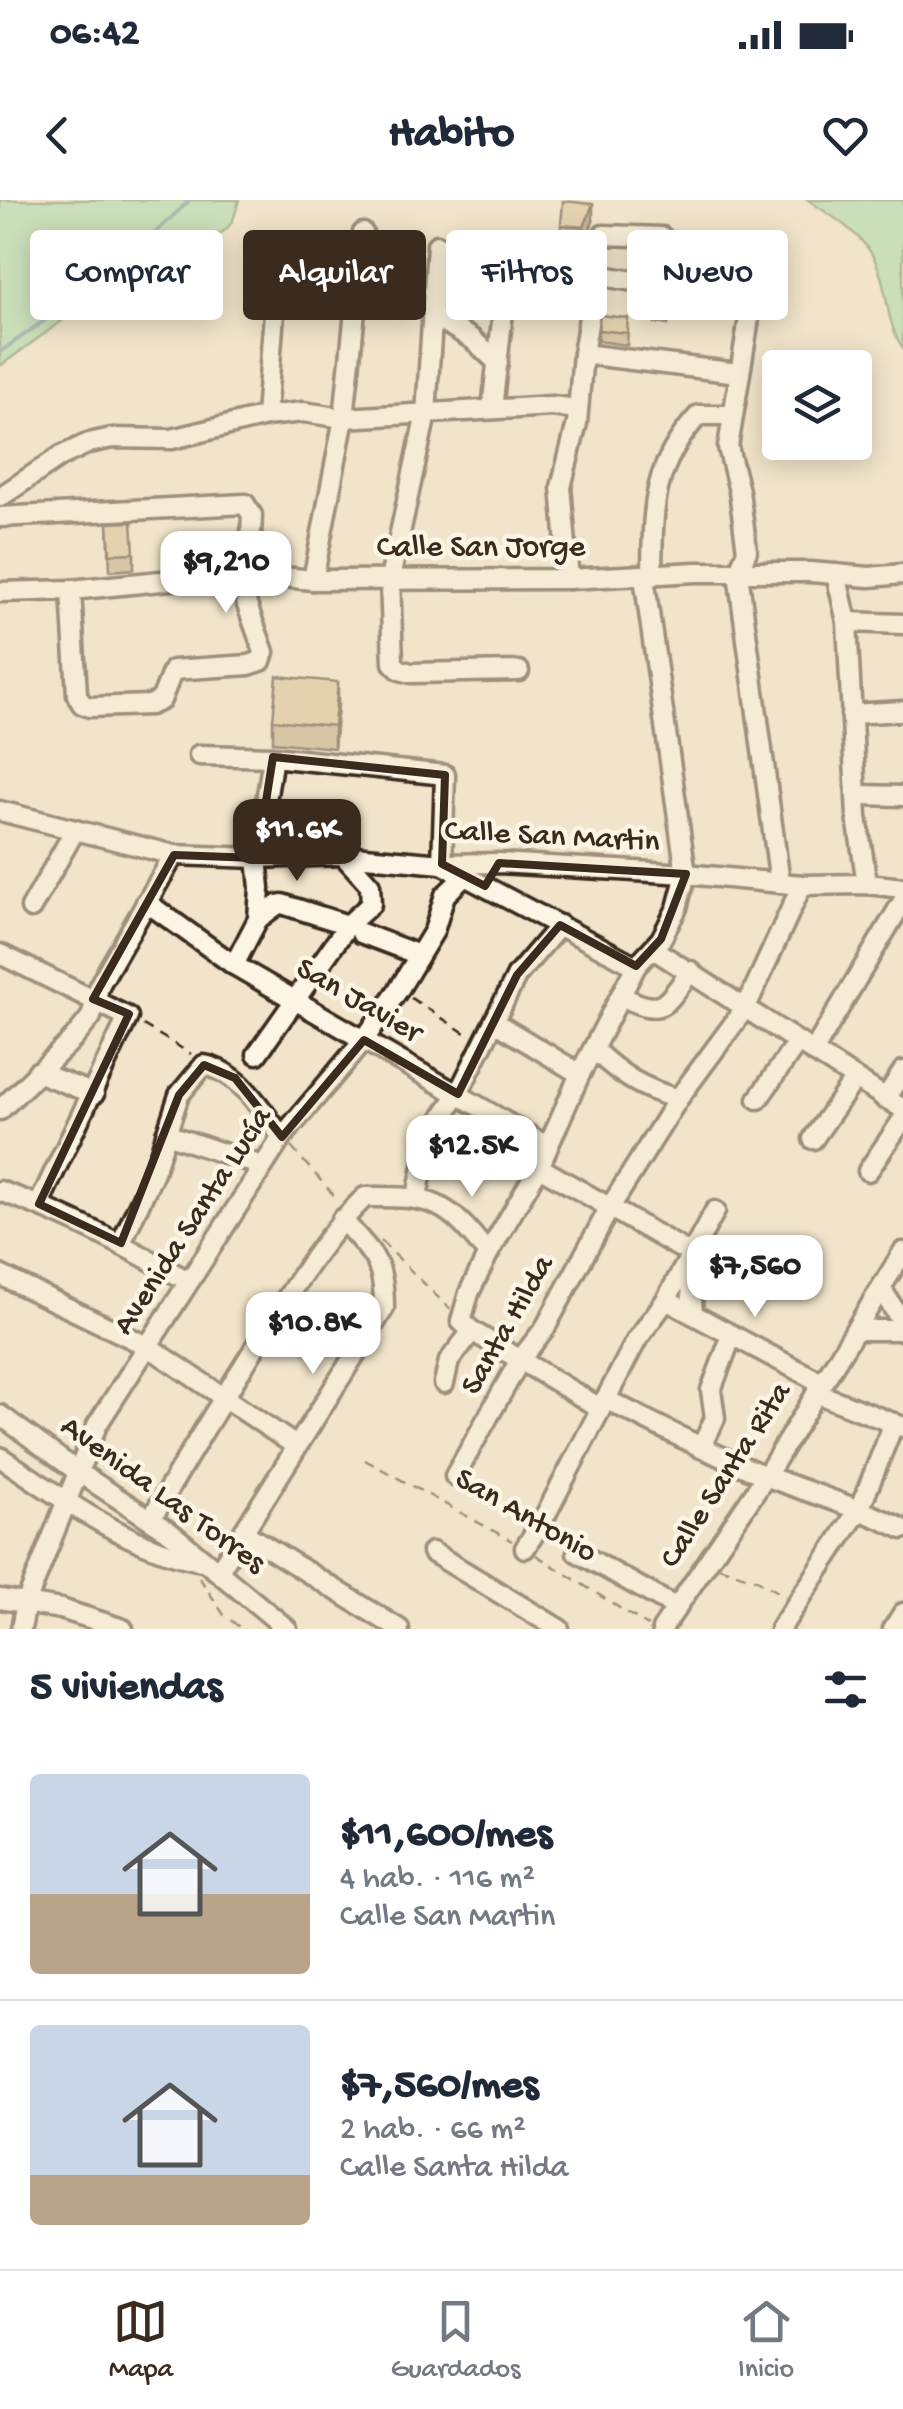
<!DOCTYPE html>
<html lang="es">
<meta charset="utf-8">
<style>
:root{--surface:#fff;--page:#f6f6f7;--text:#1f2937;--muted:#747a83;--line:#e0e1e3;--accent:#3b2a1e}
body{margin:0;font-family:"Gochi Hand",sans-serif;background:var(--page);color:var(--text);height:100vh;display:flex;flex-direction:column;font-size:38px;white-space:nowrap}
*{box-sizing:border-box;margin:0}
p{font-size:32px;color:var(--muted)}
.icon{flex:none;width:55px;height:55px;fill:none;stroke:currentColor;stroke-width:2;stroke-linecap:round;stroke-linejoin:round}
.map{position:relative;height:1429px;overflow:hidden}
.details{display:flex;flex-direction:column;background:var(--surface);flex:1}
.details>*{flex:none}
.hud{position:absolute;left:30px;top:30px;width:845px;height:90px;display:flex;gap:20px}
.controls{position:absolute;left:762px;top:150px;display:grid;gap:20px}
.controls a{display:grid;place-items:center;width:110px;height:110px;border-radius:10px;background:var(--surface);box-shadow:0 5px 25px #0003;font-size:50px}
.price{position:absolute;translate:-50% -85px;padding:0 22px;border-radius:20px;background:#fff;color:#222;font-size:32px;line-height:65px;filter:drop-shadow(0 2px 5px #0008)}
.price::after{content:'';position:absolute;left:50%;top:60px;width:30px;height:22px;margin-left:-15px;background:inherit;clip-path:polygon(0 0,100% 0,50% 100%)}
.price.selected{background:var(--accent);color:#fff}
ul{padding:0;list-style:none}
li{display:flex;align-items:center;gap:30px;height:250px;padding:0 30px}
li+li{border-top:2px solid var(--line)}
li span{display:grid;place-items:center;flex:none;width:280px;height:200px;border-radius:10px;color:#555}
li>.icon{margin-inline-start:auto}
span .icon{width:120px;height:120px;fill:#fffc;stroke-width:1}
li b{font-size:42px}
h2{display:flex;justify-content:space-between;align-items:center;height:120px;padding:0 30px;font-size:42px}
.pill{padding:0 35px;border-radius:10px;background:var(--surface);box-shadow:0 5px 25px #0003;font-size:35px;line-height:90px}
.pill.selected{background:var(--accent);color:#fff}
.status{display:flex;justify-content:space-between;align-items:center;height:70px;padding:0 50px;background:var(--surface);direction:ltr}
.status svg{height:28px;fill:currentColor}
header{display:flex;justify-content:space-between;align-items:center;height:130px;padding:0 30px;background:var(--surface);font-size:45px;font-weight:700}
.menu{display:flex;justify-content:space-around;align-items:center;height:140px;border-top:2px solid var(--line);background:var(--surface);font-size:28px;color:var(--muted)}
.menu a{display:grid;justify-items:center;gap:5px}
.menu .selected{color:var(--accent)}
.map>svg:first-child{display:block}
</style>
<div class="status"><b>06:42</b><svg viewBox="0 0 49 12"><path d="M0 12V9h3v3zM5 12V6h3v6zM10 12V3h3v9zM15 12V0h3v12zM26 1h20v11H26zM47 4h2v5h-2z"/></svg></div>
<header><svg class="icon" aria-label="back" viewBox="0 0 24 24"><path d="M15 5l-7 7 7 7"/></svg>Habito<svg class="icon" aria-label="heart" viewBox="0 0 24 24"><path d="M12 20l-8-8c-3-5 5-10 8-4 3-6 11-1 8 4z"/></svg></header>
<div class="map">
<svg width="903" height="1429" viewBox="0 0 903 1429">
<rect width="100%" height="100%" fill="#f1e4cb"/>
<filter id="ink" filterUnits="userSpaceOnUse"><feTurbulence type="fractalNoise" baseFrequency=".01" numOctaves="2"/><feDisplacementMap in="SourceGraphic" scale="20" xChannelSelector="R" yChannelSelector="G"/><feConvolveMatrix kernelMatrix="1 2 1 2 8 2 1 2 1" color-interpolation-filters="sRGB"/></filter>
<g filter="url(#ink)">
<g fill="#9bdaa4" stroke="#6b8261" stroke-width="2.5">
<path d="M0,0H239C236,10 234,23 225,30C212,42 187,48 170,42L0,166Z"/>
<path d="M808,0H903V148C884,121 889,87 874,58C860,32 831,16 808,0Z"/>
</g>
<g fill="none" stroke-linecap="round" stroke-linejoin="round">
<path stroke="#648b92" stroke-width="4" d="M0,152L117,69L190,0"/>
<g stroke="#3b2a1e" stroke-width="25">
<g id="minor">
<path d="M437,45L426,214L390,379L393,463L400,470L411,473L519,471"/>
<path d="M596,75L597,41L603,35L662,37"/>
<path d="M433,115L472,139L498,163"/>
<path d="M583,154L738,173"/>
<path d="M492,209L506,85"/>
<path d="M266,216L277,75"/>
<path d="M0,297L61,256L89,243L112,238L172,239L266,216L303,212L344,218L552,206L577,209"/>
<path d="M0,317L245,304L252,315L249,374"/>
<path d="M836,374L847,422L857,617L867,684"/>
<path d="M652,376C653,308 651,267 699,215H731"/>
<path d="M569,379L561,287L577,223L583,154L596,75L752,100L728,247L739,291L747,351L738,373L780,683"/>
<path d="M313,380L344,218L363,33"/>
<path d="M71,390L77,495L82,504L90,507L150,505L161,500L173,470L249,465L261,461L264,452L247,405L241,373"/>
<path d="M0,392L71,390L241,373L313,380L569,379L696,372H811L869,377L903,374"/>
<path d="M847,422L903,424"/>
<path d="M851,514L903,511"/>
<path d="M199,555L273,557L445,575L442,664L636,766"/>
<path d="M858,595L903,596"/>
<path d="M0,611L174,655L257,658L343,655L442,664L499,663L686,674L802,685L867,684L903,688"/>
<path d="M146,702L234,765L547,946"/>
<path d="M31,708L75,630"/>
<path d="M258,719L277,705L282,704L348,725"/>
<path d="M361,733L419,755"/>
<path d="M653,749L903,909"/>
<path d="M0,754L128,817L39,1004"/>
<path d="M234,765L258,719L260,688L257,658L273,557"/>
<path d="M621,796C665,818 664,805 691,771"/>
<path d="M494,822L580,874"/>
<path d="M594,850C622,876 641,888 678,899"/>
<path d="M813,852L903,701"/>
<path d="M257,854L348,725L371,704L370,685L343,655"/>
<path d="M37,872L94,894"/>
<path d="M758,899L797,843"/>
<path d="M885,899L903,871"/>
<path d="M0,910L74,838L91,817L100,784L174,655"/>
<path d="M166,934L262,966"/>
<path d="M813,939L854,880"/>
<path d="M539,967L689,1053L693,1114"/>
<path d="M868,971L903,919"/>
<path d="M0,991C66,1014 127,1047 188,1081"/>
<path d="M417,996L429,937L458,894L517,775L560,725"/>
<path d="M121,1043L154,972L179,895L204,865C241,872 260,909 282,937"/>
<path d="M0,1075L149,1147L296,1246"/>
<path d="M881,1088L903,1124"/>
<path d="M666,1100L822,1183"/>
<path d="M855,1130H903"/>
<path d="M444,1183L449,1161L472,1131"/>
<path d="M816,1193L903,1227"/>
<path d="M605,1199C658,1225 710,1254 766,1276C812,1294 858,1307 903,1329"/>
<path d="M600,1208L472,1131L461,1121L469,1093L488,1054L539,967L580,874L636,766L661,739L677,708L686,674L644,377"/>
<path d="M0,1215L78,1272L171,1333L287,1429"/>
<path d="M701,1248L715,1218L711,1190L732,1135"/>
<path d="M0,1257C62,1298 128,1349 202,1361"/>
<path d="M455,1276L520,1160L545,1128L609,1009L678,899L746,807L802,685"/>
<path d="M151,1319C189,1254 228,1190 268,1127C298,1081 326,1034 365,997C432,996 446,1000 488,1054"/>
<path d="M244,1333L399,1429"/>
<path d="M525,1348L545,1316L636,1141L666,1100L715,1011"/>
<path d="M432,1352L559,1429"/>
<path d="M577,1352L677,1408"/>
<path d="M219,1371L384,1108C384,1058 373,1056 342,1019"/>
<path d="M0,1399L61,1409L123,1429"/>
<path d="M21,1429L26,1403L97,1225L282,937L364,840L399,789L434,731L445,695L465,676"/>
<path d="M662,1429L766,1276L903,1052"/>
<path d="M780,1429L860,1308L894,1223"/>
<path d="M893,1429L903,1413"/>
</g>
</g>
<g stroke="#3b2a1e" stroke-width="2.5" stroke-dasharray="10 8" stroke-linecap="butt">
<path d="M411,798L471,837"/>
<path d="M143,825L191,854"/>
<path d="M291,947L339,1001"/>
<path d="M381,1041L450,1109"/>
<path d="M365,1260L512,1341"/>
<path d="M536,1355L648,1426"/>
<path d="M719,1367L757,1380L785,1396"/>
<path d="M199,1377L224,1415L242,1429"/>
</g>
<use href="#minor" stroke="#fcf5e5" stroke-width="18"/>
</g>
<g fill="#b8a379" stroke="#3b2a1e" stroke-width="2.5">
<path d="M593,21L584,44L561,41V25Z"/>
<path d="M672,100L668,125L655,123V112Z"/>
<path d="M598,130H628L627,145L598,141Z"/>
<path d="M108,323L134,353V369L110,371Z"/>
<path d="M338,504L334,548L273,542V520Z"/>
</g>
<g fill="#968463" stroke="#3b2a1e" stroke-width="2.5">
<path d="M593,4V21L584,44V27Z"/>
<path d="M338,482V504L334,548V526Z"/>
</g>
<g fill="#d6bd8d" stroke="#3b2a1e" stroke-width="2.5">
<path d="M563,1L593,4L584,27L561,25Z"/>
<path d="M659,87L672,89L668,114L655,112Z"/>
<path d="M600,115L628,118L627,133L598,130Z"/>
<path d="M132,322L134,353L110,354L108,323Z"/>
<path d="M277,476L338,482L334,526L273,520Z"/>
</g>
</g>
<path d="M0 0H903V1429H0ZM273,557L445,575L442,664L485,686L499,663L686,674L661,739L636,766L560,725L517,775L458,894L364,840L282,937L235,878L204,865L179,895L121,1043L39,1004L129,814L93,799L174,655L257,658Z" fill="#f1e4cb" fill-opacity=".55" fill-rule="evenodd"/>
<path fill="none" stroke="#3b2a1e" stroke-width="8" stroke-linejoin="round" d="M273,557L445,575L442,664L485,686L499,663L686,674L661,739L636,766L560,725L517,775L458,894L364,840L282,937L235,878L204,865L179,895L121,1043L39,1004L129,814L93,799L174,655L257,658Z"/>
<g text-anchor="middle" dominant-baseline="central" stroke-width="9" stroke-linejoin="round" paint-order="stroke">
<g font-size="32" fill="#3b2a1e" stroke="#fcf5e5">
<text x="481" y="349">Calle San Jorge</text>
<text transform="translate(552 638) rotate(3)">Calle San Martin</text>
<text transform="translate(358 802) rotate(30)">San Javier</text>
<text transform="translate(194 1022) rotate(-57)">Avenida Santa Lucía</text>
<text transform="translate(509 1126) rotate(-60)">Santa Hilda</text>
<text transform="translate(727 1276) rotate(-57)">Calle Santa Rita</text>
<text transform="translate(162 1296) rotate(36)">Avenida Las Torres</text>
<text transform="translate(525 1317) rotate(30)">San Antonio</text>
</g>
</g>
</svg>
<div class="controls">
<a><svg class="icon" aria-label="layers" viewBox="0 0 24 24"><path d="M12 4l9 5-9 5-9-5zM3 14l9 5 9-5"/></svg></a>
</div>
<b class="price" style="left:226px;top:416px">$9,210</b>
<b class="price selected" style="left:297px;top:684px">$11.6K</b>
<b class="price" style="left:472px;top:1000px">$12.5K</b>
<b class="price" style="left:755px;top:1120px">$7,560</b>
<b class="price" style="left:313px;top:1177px">$10.8K</b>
<div class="hud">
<a class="pill">Comprar</a>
<a class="pill selected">Alquilar</a>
<a class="pill">Filtros</a>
<a class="pill">Nuevo</a>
</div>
</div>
<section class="details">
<h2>5 viviendas<svg class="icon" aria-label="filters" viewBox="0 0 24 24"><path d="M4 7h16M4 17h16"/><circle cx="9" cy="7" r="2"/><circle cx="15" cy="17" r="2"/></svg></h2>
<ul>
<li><span style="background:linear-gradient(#c9d6e8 60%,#b9a48a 0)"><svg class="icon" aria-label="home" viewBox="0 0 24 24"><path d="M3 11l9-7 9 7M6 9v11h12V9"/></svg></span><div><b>$11,600/mes</b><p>4 hab. · 116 m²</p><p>Calle San Martin</p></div></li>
<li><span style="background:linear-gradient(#c9d6e8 75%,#b9a48a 0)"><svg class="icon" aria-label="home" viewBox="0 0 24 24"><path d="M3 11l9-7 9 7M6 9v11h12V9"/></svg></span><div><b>$7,560/mes</b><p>2 hab. · 66 m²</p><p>Calle Santa Hilda</p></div></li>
</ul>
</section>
<nav class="menu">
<a class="selected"><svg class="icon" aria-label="map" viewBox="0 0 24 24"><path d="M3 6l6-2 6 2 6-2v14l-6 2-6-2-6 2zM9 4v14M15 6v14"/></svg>Mapa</a>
<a><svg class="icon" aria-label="saved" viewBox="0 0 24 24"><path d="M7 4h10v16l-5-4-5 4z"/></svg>Guardados</a>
<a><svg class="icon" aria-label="home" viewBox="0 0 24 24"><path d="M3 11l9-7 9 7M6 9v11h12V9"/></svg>Inicio</a>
</nav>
